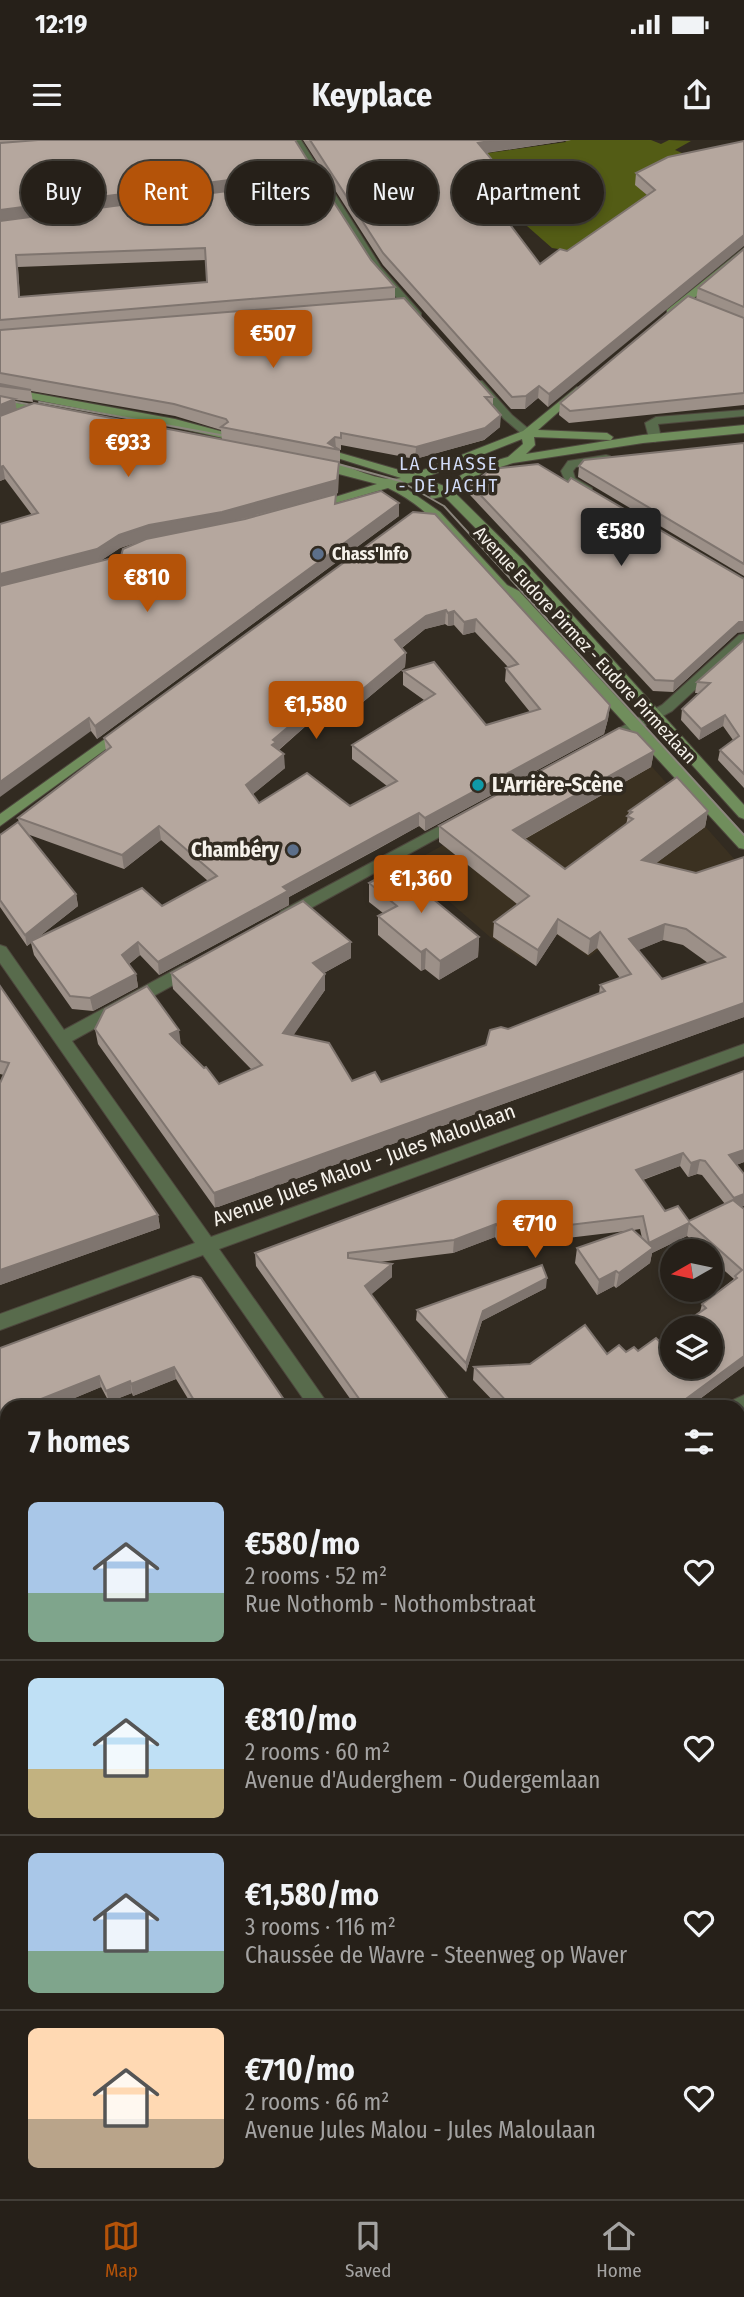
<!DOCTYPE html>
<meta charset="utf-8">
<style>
:root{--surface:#262019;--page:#322d26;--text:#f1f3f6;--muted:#a4a3a2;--line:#423e38;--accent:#b45309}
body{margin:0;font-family:"Fira Sans Condensed",sans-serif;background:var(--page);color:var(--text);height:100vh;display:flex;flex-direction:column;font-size:26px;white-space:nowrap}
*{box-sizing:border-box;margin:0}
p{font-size:23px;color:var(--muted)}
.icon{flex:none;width:38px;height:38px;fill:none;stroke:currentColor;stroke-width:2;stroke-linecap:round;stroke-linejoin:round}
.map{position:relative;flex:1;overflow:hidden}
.side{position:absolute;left:0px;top:1260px;width:746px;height:800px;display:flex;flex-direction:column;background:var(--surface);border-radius:21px 21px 0 0;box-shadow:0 4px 10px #0003,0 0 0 2px var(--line)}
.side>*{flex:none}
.hud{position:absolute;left:21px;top:21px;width:704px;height:63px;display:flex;gap:14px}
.needle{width:46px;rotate:261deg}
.fabs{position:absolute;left:660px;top:1099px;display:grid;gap:14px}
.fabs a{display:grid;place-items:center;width:63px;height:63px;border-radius:50%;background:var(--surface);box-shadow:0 4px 10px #0003,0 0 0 2px var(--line);font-size:35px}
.price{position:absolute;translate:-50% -60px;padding:0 16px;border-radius:7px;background:var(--accent);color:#fff;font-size:23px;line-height:46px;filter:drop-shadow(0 2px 4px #0008)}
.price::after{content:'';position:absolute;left:50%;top:42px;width:21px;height:16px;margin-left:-10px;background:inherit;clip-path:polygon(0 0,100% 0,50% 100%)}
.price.active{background:#222;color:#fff}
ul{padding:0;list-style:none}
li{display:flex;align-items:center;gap:21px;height:175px;padding:0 28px}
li+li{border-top:2px solid var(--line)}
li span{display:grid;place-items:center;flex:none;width:196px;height:140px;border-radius:10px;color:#555}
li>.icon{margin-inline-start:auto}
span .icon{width:84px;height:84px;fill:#fffc;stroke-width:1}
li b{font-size:30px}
h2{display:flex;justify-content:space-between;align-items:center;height:84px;padding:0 28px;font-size:30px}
.pill{padding:0 24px;border-radius:32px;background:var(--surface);box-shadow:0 4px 10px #0003,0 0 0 2px var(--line);font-size:24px;line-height:63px}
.pill.active{background:var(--accent);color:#fff}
.status{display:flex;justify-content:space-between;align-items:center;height:49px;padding:0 35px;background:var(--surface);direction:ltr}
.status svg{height:19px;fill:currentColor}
header{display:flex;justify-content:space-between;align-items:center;height:91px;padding:0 28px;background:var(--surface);font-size:32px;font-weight:700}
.dock{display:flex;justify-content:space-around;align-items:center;height:98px;border-top:2px solid var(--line);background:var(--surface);font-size:19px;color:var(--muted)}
.dock a{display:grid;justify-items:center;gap:4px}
.dock .active{color:var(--accent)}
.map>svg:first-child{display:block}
</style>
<div class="status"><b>12:19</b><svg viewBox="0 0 49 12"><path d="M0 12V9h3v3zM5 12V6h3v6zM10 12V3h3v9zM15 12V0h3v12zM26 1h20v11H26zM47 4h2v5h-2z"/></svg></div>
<header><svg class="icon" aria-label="menu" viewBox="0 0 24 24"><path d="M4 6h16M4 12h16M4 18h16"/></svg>Keyplace<svg class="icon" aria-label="share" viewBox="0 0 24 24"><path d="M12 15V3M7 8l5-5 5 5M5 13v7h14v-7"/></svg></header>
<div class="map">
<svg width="744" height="2059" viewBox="0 0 744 2059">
<rect width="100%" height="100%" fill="#322b21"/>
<g fill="#3b3121">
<path d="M621,607L637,610L744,730L615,798L589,817L556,794L522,819L490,797L407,725Z"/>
<path d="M738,1308L744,1312V1596L738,1589Z"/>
</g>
<path fill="#535c15" d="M565,0H651L661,4L669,0L691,1L675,10L689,16L636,45L654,61L584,113L552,108L519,79L435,90L474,15L566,2Z"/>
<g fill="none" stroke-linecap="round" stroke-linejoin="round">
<g stroke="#4d473d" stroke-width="2">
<g id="street">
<path d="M291,0H301L381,127L421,173V177H413L372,129Z"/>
<path d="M474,241H482L512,275L531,291V295H523L504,279L474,245Z"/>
<path d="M744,270V276L658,284L661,298L655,302L649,298L645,283L656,277Z"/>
<path d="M606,315L610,316V322L576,327L573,331L575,338L592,348V354C578,355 565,344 561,331L568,321Z"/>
<path d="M744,494V505L672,571L611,604H601V598L662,565L739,495Z"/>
<path d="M458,676L465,681L463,684L291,779H281L278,775L281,771Z"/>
<path d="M0,805L6,807L64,890L185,824H197L199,828L197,832L72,901L211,1097L744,904V916L219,1109L330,1267H309L203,1115L0,1190V1174L195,1103L0,823Z"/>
<path d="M744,1255V1273L738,1275V1267H728L731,1261Z"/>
<rect x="0" y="1419" width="7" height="18"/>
<path d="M7,1803V1829L0,1832V1806Z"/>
<path d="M738,1856L744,1858V1888L738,1886Z"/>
<path d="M744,1968V1992L738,1994V1969Z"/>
<path d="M553,2053H592L589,2059H550Z"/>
</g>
</g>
<g stroke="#4d473d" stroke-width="2">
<g id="secondary">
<path d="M744,108V116L675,174H667V170Z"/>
<path d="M0,247L175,279L250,299L244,303L175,287L0,253Z"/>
<path d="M577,247L581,248V252L538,290L607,293L613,297L611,300L534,297L535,305L526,314L643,295L744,285V293L643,303L513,323L482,333L453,351L521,418L744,665V679L739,677L511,424L444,356L432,359L430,356L436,351L412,342L401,345L440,372L507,445L519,451L744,695V709L739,708L509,457L497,451C464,414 435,370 388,348L315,369L309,365L377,344L312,327V321C340,317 375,345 401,338L331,316L337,312L413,334L523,291ZM522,299L523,304L508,317L474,327L444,346L424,338Z"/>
<path d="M0,260L45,268L51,271L45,274L0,266Z"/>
<path d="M123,586L130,590L128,593L0,686V674Z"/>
</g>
</g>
<use href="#street" fill="#586b4c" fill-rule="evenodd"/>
<use href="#secondary" fill="#708e5c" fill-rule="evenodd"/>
<g stroke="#8b867d" stroke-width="2">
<path d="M0,259L48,268"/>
<path d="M39,262L242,299"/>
<path d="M320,319L400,341L444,366L744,695"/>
</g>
</g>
<g fill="#9c9088" fill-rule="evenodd">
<path d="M0,0H295L313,29L314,40L371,120L395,147V158L493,257V265L500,287L484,300L415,319L341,305V310H340V322L241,303L339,322L338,353L233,381L336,354V364L399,363V376L97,599L91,591L32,375L5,339L0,341ZM206,120L207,142L20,157L18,127ZM31,251L175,276L221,290L222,300L16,270L15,260L33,262ZM186,391L121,416L100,421L120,408L150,398Z"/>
<path d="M303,0H571L486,13L527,62L526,74L504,77L540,124L567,111L647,55L635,45L636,33L744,1L548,267L538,258L525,269H511L383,125Z"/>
<path d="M744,109V265L569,283L559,275L560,263L696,159L698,148Z"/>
<path d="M744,303V436L578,337L579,326Z"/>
<path d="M471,345L737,493L673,552L653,551L470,355Z"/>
<path d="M413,372L610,565L608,579L604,594L425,691L419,686L376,710L289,757V765L159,835L140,815L129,824L136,834L138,847L93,871L72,869L34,815L31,803L27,806L0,767V695L19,684L18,678L106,611L104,598ZM445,484L448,486L454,485L463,495L475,492L508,527L506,528L505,541L530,572L486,585L403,531V545L424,560L352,605V619L387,646L350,666L259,663L253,654L285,628L279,610L326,568L345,577L405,527L406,513L402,508L425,489ZM27,694L124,729L161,700L208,741L162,766L36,799L78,766L76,754Z"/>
<path d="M744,500V648L718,620L720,610L733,600L723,586L699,600L681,580L682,569L699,553H695L697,542Z"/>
<path d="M654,611L651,627L525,699L565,729L626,685L629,671H708L705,687L656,723L696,733L744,717V877L215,1068L98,904L95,889L180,905L219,944L252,930L173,849L171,833L351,802V818L324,833L325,850L293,895L352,941L381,942L486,905L508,889L599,854L600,845L620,838L597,808L588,815L557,794L536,826L493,797L494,782L517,764L439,702V686ZM663,800L683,805L708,823L662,839L638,810Z"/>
<path d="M369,743L434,760L479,797L478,817L439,840L425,829L421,831L378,795V776L383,773L369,762Z"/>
<path d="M0,846L158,1075L160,1088L0,1145V943L4,935L0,934Z"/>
<path d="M744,931V1022L736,1025L742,1067L744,1226L689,1267H499L473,1240L474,1227L530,1224L607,1214L638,1211L659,1201L700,1172L702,1164L734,1139L710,1118V1111H703L687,1096L652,1113L650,1123L616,1148L614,1146L597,1155L575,1123L577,1108L626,1091L559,1099L547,1082L497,1101L495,1097L453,1113L380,1122L392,1137L371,1154L454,1267H356L256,1126L255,1113ZM680,1026L688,1037L697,1034L702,1035L725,1064L689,1081L665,1071L643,1040ZM640,1089L642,1098L634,1090Z"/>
<path d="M193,1136L201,1138L289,1267H193L176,1239L133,1256L132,1253L109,1262L101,1247L53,1267H7V1286L5,1287H7V1302L0,1308V1208Z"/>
<path d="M546,1148L482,1181L466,1232L416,1180L417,1170Z"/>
<path d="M0,1332H3L4,1336L7,1337V1403L0,1402Z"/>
<path d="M738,1452L744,1457V1592L738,1584Z"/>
<path d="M7,1488V1538H4L0,1529Z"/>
<path d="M738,1651L744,1659V1811L738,1803Z"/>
</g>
<g fill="#7f756f">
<path d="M495,0H571L477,14L478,3Z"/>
<path d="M313,29L314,41L0,82V70Z"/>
<path d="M527,62L526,74L495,78L496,66Z"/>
<path d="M744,95V106L548,267L549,254Z"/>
<path d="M539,246L538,258L525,269L526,256Z"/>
<path d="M15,259L17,272L0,278V265Z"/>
<path d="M501,275L500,287L484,300L415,319L416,307Z"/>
<path d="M335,297L336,309L328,303Z"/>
<path d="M339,322L338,353L222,384L150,398L120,408L99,422L0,447V434Z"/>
<path d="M3,326L5,339L0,341V327Z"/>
<path d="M399,363V376L97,599L95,586Z"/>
<path d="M446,470L445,484L425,489L395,513V500L426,476Z"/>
<path d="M454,471V485L448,486V473Z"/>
<path d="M476,479L475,492L463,495L464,482Z"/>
<path d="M739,482H744V492L737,493L673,552L674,541Z"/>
<path d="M406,513L405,527L345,577V564Z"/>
<path d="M326,555V568L276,612L272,605L273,600Z"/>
<path d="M610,565L608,579L604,594L425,691V678Z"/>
<path d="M725,575L723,586L699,600L701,589Z"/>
<path d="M89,578L91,591L0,657V642Z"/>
<path d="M654,611L651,627L512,706L513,690Z"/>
<path d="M284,614L285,628L247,659L246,645Z"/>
<path d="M708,671L705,687L639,736L642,720Z"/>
<path d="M419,673V686L289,757V765L159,835L158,822L283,747Z"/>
<path d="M159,686L161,700L124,729L122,715Z"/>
<path d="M434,750L433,770L427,754Z"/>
<path d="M76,754L78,766L27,806L25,795Z"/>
<path d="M558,779L557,794L536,826L538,810Z"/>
<path d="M665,784L663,800L627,815L629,799Z"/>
<path d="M600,792L597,808L588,815L590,799Z"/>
<path d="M479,797L478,817L439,840L440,821Z"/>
<path d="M138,802L140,815L124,828L122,815Z"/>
<path d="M351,802V818L313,839V823Z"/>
<path d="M426,809L425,829L421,831V812Z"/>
<path d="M136,834L138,847L93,871L90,858Z"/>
<path d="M325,834V850L284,909L283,893Z"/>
<path d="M744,863V877L215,1068L214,1053Z"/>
<path d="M179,890L181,905L170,894Z"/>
<path d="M744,1010V1022L726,1029L729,1015Z"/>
<path d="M683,1013L680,1026L633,1043L636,1030Z"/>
<path d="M700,1020L697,1034L688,1037L691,1023Z"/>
<path d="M744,1054V1066L731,1072L734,1058Z"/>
<path d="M548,1068L547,1082L497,1101L499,1088Z"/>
<path d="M158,1075L160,1088L0,1145V1130Z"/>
<path d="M689,1083L687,1096L652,1113L650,1123L616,1148L619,1133L647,1112L649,1103Z"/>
<path d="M496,1084L495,1097L453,1113L454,1100Z"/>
<path d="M392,1124V1137L366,1159L365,1146Z"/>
<path d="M616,1131L614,1146L597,1155L599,1140Z"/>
<path d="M547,1138L546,1148L482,1181L466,1232V1223L483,1171Z"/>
<path d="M744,1216V1226L689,1267H675Z"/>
<path d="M174,1227L176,1239L133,1256L131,1244Z"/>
<path d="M99,1236L101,1247L53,1267H21Z"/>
<path d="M130,1241L132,1253L109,1262L106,1251Z"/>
<path d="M7,1273V1286L0,1289V1276Z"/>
<path d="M7,1287V1302L0,1308V1293Z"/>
<path d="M744,1356V1366L738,1370V1360Z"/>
<path d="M7,1756V1769L0,1774V1761Z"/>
<path d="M7,1960V1971L0,1977V1966Z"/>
<path d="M452,2053H468L451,2059H435Z"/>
</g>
<g fill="#b5a79e" stroke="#7f756f" stroke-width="2" fill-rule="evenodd">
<path d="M38,0H295L313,29L0,70V3Z"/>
<path d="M310,0H495L478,3L527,62L496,66L540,124L560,109L567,111L655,50L636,33L668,17L744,1V95L549,254L539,246L526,256L512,257L383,113Z"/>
<path d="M319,39L371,120L395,147L0,180V81ZM205,108L207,142L19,157L16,115Z"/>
<path d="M744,109V167L698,148Z"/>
<path d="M688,156L744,178V253L570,271L560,263Z"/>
<path d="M404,158L493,257H485L501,275L485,288L416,307L341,293V298L335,297L328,303L340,310L221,287L228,282L226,279L174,264L0,233V190Z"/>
<path d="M0,244L31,250L0,246Z"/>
<path d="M0,256L15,259L0,265Z"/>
<path d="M34,263L339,322L337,340L222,372L149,385L119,395L97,409L0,434V384L38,373L3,326L0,327V276Z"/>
<path d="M744,303V424L579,326L584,320Z"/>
<path d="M538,324L568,342L571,338L744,439V482H739L674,541L655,540L471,345L491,329Z"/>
<path d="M381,351L399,363L95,586L89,578L0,642V446L121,416L123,409L146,399L245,379L336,354L335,364Z"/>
<path d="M413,372L435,374L610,565L606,580L425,678L419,673L376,696L283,747L288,751L158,822L138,802L122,815L136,834L90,858L70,856L31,801L142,748L162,766L217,736L159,686L122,715L18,678L111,607L104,598ZM446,470L448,473L454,471L464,482L476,479L518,524L506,528L540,569L486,585L434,522L403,531L435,554L352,605L397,641L350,666L307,633L259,663L246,645L284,614L272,605L276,602L273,600L326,555L345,564L406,513L395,500L426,476Z"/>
<path d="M744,500V634L720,610L739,596L725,575L701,589L682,569L710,543L697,542Z"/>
<path d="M619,588L637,593L654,611L513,690L565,729L633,679L627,676L632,672L629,671L677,637L708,671L642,720L696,733L744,717V863L214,1053L95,889L105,869L147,846L179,890L170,894L204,928L206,927L219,944L262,925L171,833L303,761L351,802L313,823L325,834L283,893L329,903L352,941L375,932L381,942L486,905L490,890L501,887L508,889L605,851L600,845L631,834L600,792L590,799L558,779L538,810L494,782L529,756L439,686ZM665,784L686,789L725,817L662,839L629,799Z"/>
<path d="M18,682L76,754L25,795L0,760V695Z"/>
<path d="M402,725L434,750L427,754L479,797L440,821L426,809L421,812L378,776L397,766L369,743Z"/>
<path d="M0,846L158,1075L0,1130V943L9,923L0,921Z"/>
<path d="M744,931V1010L729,1015L744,1034V1054L734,1058L705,1021L700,1020L691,1023L683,1013L636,1030L665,1071L678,1066L689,1081L733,1060L744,1069V1216L675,1267H512L474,1227L530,1224L585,1185L607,1214L619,1205L626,1212L634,1207L638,1211L656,1198L659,1201L672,1192V1227H710V1188H677L706,1168L702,1164L737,1138L735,1136L742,1130L689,1083L649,1103L643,1076L561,1086L548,1068L499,1088L496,1084L454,1100L348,1113V1118L392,1124L365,1146L454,1267H365L255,1113Z"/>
<path d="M632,1089L653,1108L619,1133L616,1131L599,1140L577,1108Z"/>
<path d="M542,1125L547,1138L483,1171L466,1223L417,1170Z"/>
<path d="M193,1136L201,1138L289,1267H198L174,1227L131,1244L130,1241L106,1251L99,1236L21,1267H7V1273L0,1276V1208Z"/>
<path d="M0,1286L7,1287L0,1293Z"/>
<path d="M744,1293V1356L738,1360V1297Z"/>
<path d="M0,1332H3L2,1336L7,1337V1392H0Z"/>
<path d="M738,1452L744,1457V1574L738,1567Z"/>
<path d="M7,1488V1528L0,1527Z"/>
<path d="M7,1590V1756L0,1761V1594Z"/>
<path d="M738,1651L744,1659V1795L738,1787Z"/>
<path d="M7,1851V1960L0,1966V1856Z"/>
<path d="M744,2024V2059H668L683,2053H738V2026Z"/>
<path d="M126,2053H452L435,2059H99Z"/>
</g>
<g fill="#5c6f8a" stroke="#322b21" stroke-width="2.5">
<circle cx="318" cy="414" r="7"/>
<circle cx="293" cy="710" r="7"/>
</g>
<circle fill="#0f9aa8" stroke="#322b21" stroke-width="2.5" cx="478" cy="645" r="7"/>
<g text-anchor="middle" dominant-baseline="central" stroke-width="7" stroke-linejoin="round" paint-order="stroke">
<g font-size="18" font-weight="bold" fill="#f6f2eb" stroke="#322b21" text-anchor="start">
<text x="332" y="414">Chass'Info</text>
</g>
<g font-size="18" fill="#f6f2eb" stroke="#322b21">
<text transform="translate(585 505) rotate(47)">Avenue Eudore Pirmez - Eudore Pirmezlaan</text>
</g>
<g font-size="19" letter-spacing="2" fill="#d2dcf8" stroke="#322b21">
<text x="449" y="323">LA CHASSE<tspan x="449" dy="22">- DE JACHT</tspan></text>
</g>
<g font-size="21" font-weight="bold" fill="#f6f2eb" stroke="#322b21" text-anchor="start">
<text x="492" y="645">L'Arrière-Scène</text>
<text x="279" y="710" text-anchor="end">Chambéry</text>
</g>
<g font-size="21" fill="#f6f2eb" stroke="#322b21">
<text transform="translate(364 1025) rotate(-20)">Avenue Jules Malou - Jules Maloulaan</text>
</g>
</g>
</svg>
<div class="fabs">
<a><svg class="needle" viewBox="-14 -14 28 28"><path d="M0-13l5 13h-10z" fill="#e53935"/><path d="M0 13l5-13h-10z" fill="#a4a3a2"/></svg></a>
<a><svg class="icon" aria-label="layers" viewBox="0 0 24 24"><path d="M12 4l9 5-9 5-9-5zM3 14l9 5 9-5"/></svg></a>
</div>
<b class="price" style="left:273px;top:230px">€507</b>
<b class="price" style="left:128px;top:339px">€933</b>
<b class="price active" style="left:621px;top:428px">€580</b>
<b class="price" style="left:147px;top:474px">€810</b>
<b class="price" style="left:316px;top:601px">€1,580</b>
<b class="price" style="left:421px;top:775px">€1,360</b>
<b class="price" style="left:535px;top:1120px">€710</b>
<div class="hud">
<a class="pill">Buy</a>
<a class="pill active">Rent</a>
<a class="pill">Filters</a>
<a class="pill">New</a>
<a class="pill">Apartment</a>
</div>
<section class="side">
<h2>7 homes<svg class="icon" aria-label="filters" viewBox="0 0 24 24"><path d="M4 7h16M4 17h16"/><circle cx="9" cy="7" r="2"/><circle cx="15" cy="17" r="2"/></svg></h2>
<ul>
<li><span style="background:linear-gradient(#a9c7e8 65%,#7fa58c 0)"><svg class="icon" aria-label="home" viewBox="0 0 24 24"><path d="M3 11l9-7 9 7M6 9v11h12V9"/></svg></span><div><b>€580/mo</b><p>2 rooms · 52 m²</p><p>Rue Nothomb - Nothombstraat</p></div><svg class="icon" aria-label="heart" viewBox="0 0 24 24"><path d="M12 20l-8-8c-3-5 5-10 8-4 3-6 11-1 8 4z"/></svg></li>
<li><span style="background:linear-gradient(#bfe0f5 65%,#c2b280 0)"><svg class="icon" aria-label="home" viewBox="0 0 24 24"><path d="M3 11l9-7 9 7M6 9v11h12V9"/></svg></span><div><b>€810/mo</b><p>2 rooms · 60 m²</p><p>Avenue d'Auderghem - Oudergemlaan</p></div><svg class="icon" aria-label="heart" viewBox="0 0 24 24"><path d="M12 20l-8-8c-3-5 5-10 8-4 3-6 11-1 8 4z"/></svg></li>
<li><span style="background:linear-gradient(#a9c7e8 70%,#7fa58c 0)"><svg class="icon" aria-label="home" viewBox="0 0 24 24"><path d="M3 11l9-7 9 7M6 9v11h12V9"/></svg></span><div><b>€1,580/mo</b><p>3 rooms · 116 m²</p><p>Chaussée de Wavre - Steenweg op Waver</p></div><svg class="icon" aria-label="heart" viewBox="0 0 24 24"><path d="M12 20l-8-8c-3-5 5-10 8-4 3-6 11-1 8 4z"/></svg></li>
<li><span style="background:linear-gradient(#ffd9b3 65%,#b9a48a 0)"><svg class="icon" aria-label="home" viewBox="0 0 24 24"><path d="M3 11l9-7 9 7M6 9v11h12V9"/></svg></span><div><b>€710/mo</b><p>2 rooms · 66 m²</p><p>Avenue Jules Malou - Jules Maloulaan</p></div><svg class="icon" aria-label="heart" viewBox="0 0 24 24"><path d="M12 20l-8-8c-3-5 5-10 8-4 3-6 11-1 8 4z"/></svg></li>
</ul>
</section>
</div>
<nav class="dock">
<a class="active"><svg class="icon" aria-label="map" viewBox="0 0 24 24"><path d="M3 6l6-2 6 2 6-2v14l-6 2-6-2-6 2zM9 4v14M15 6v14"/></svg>Map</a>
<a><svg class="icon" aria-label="saved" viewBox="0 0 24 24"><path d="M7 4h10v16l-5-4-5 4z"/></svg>Saved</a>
<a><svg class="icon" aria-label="home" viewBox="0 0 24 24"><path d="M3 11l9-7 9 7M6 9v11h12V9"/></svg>Home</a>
</nav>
